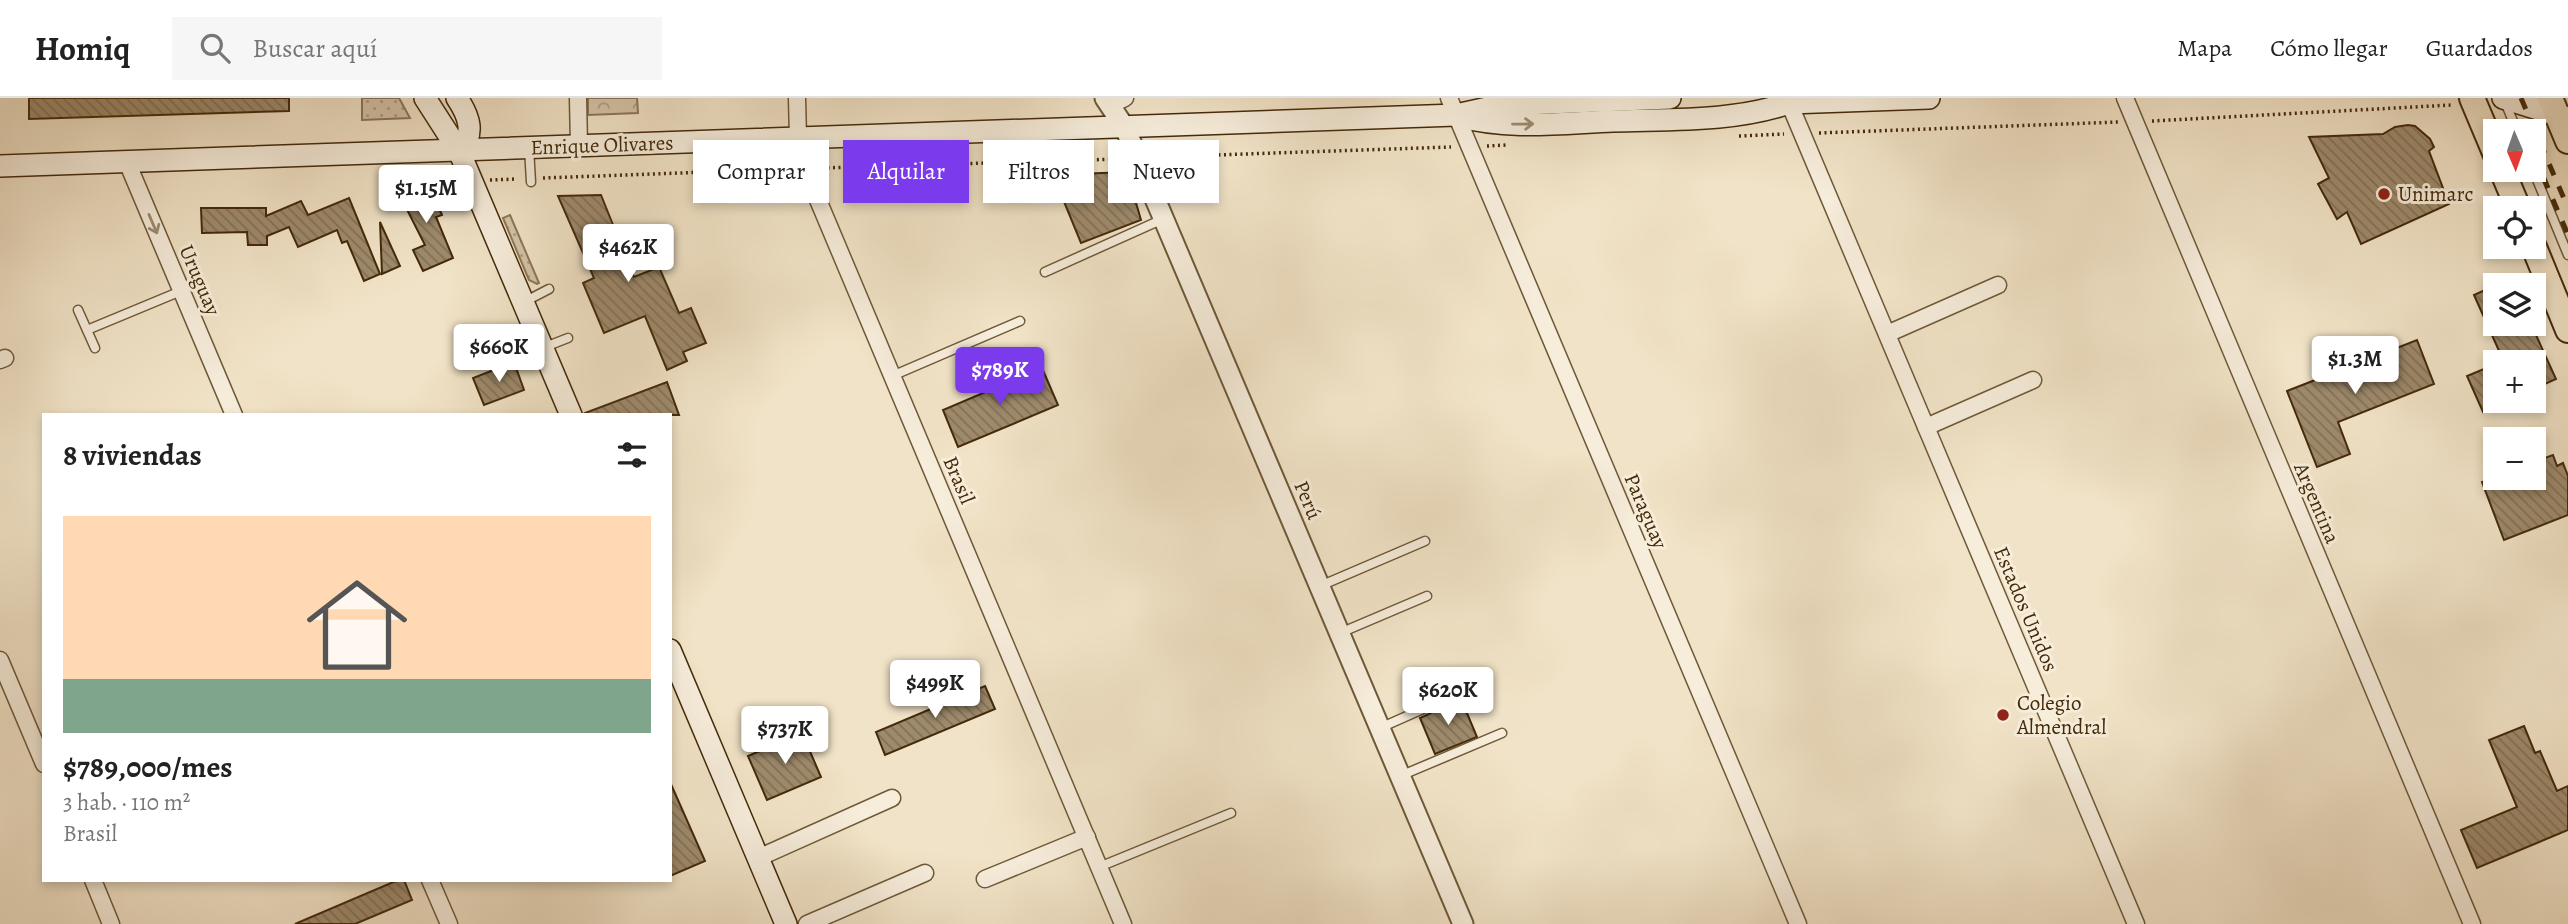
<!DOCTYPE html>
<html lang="es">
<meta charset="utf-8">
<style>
:root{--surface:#fff;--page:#f6f6f6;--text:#222;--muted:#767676;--line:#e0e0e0;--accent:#7c3aed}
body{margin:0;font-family:Alegreya,serif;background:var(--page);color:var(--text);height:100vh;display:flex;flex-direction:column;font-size:26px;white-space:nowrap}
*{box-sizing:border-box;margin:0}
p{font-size:23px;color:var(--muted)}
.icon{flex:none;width:38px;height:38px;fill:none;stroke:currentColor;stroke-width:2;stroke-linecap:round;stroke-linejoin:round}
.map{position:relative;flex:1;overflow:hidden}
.sheet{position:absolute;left:42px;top:315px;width:630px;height:469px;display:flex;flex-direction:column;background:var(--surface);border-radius:0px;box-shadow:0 4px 10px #0003}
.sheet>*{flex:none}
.hud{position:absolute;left:693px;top:42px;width:665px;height:63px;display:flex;gap:14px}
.needle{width:46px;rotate:178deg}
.controls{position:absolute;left:2483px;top:21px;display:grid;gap:14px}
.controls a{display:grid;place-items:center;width:63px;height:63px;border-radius:0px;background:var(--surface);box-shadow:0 4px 10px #0003;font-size:35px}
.price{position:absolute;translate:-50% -60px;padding:0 16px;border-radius:7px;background:#fff;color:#222;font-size:23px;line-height:46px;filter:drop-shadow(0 2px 4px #0008)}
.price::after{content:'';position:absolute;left:50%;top:42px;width:21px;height:16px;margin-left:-10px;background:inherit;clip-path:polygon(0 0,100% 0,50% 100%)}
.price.on{background:var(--accent);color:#fff}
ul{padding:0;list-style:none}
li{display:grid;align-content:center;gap:14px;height:371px;padding:0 21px}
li+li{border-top:2px solid var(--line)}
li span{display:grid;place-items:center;height:217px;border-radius:0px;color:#555}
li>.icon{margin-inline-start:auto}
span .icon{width:126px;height:126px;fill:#fffc;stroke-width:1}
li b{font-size:30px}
h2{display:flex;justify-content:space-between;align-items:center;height:84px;padding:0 21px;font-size:30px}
.pill{padding:0 24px;border-radius:0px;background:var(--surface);box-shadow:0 4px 10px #0003;font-size:24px;line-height:63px}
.pill.on{background:var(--accent);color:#fff}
header{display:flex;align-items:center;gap:42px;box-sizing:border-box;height:98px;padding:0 35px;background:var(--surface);border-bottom:2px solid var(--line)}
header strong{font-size:33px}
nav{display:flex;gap:38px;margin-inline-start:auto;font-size:24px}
.search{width:490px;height:63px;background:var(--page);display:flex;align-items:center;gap:18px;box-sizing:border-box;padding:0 24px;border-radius:0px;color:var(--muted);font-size:26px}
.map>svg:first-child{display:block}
</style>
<header>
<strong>Homiq</strong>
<div class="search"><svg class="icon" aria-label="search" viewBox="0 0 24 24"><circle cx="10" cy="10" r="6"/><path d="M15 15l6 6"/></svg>Buscar aquí</div>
<nav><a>Mapa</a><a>Cómo llegar</a><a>Guardados</a></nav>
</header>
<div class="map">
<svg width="2568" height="826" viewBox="0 0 2568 826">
<defs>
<pattern id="grass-dots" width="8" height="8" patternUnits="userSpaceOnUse" patternTransform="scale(1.75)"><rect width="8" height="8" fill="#d4c4a7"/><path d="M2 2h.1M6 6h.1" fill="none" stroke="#ae9f86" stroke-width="1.8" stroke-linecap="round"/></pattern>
<pattern id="forest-crowns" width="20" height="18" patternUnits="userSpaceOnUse" patternTransform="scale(1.75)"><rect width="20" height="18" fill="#d4c4a7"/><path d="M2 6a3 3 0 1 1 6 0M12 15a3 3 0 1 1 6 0" fill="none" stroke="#ae9f86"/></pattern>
<pattern id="building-back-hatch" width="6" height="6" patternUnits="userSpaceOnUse" patternTransform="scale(1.75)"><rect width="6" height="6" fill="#9e8a6c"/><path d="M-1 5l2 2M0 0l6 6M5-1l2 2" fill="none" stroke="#827157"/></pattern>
</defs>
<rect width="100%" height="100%" fill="#f1e3c7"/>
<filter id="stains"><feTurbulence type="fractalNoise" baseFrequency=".00286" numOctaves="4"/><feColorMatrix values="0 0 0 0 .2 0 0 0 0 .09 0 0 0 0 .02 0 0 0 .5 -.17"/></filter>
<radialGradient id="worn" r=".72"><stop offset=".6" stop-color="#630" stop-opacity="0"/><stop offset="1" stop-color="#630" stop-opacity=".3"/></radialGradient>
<g fill="url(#grass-dots)" stroke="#8c7758" stroke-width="2">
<path d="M362,0H399L410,20L362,22Z"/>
<path d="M510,117L539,185L537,186L529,182L503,120Z"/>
</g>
<path fill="url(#forest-crowns)" stroke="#8c7758" stroke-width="2" d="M588,0H637L638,15L588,17Z"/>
<g fill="url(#building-back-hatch)" stroke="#442a0a" stroke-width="2">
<path d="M29,0H289V13L29,21Z"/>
<path d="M2408,27L2415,28L2430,41L2434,49L2429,53L2449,106L2361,146L2347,114L2337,121L2318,86L2329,80L2309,39L2383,36L2395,29Z"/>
<path d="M1127,74L1141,122L1081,145L1053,77Z"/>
<path d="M394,86H420L426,98L433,96L442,117L436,119L453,160L423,173L413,152L425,147Z"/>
<path d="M601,97L634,179L659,169L679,215L691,210L706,245L683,254L687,263L667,272L645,218L604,235L583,185L594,180L558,98Z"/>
<path d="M349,100L380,176L364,183L347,143L342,145L337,132L298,149L289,129L267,138V147H248L247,134L202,135L201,110H266V118L301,103L308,117Z"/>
<path d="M380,124L400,168L382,176Z"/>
<path d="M2496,187V226H2531L2556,281L2534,291V264H2504L2474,197Z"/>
<path d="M2417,242L2434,286L2338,324L2350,356L2317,369L2287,293Z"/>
<path d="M514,264L524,292L484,307L473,280Z"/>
<path d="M2496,266V308L2483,314L2467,278Z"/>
<path d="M1042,270L1058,307L958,349L943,312Z"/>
<path d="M667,284L679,317H586L585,315Z"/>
<path d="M2553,357L2557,368L2563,365L2568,378V417L2504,442L2482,384L2493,380H2534V364Z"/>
<path d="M985,588L995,611L885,657L876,634Z"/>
<path d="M1461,601L1477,639L1435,656L1420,620Z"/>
<path d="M2524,628L2535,655L2540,653L2557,693L2568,688V732L2477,770L2461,732L2517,709L2489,642Z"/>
<path d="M802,635L821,679L767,702L748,658Z"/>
<path d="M670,684L705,763L670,778Z"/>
<path d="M398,782H404L412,802L355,826H295Z"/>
</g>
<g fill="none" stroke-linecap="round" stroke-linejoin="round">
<g stroke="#6f5839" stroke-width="11">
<g id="service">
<path d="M2505,4L2517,33"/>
<path d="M529,50L531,84"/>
<path d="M2533,72L2568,157"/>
<path d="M1045,174L1163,121"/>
<path d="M524,204L549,191"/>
<path d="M78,212L95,250"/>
<path d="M87,232L181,193"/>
<path d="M545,249L568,240"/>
<path d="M892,278L1020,223"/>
<path d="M1320,488L1425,443"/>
<path d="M1340,535L1427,498"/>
<path d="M1380,630L1479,586"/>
<path d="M1400,678L1502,635"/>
<path d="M1099,769L1231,715"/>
</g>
</g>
<g stroke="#6f5839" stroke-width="19">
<g id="minor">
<path d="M578,0L579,48"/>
<path d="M797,0L798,40L805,71L1123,826"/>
<path d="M1449,0L1798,826"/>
<path d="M1787,0L2136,826"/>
<path d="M2125,0L2472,826"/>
<path d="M1110,7L1125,0"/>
<path d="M127,64L234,317"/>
<path d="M1887,236L1998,187"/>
<path d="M0,262L5,260"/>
<path d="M1926,329L2033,282"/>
<path d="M0,562L44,666"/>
<path d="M758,760L892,700"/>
<path d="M985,781L1087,739"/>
<path d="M93,782L111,826"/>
<path d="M430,782L449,826"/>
<path d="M807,826L925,775"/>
</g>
</g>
<g stroke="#6f5839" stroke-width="23">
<path id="tertiary" d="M1105,0L1125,30L1463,826"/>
</g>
<g stroke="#442a0a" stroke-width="24">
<g id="secondary">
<path d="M425,0L459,53L571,317"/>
<path d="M457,0C469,18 476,36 459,53"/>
<path d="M2503,0L2567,20"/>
<path d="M1778,3L1789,5L1929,0"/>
<path d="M1458,18C1508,32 1562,25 1613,23C1672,21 1733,24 1789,5"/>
<path d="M0,68L1456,17L1501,7L1670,0"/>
<path d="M670,552L786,826"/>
</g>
</g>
<g stroke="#442a0a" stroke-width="28">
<g id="primary">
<path d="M2472,0L2496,57"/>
<path d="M2550,0L2568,43"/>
<path d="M2502,72L2518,110"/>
<path d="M2534,149L2568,232"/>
</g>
</g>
<g stroke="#442a0a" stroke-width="3.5" stroke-dasharray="2 3.5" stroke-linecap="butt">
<path d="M2152,23L2451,7"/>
<path d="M1819,35L2119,24"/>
<path d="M1739,38L1784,36"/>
<path d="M1487,48L1507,47"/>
<path d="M1158,59L1451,49"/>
<path d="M822,70L1119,61"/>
<path d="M543,80L790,71"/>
<path d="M490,82L517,81"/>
</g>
<use href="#service" stroke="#f6eddb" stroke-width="8"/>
<use href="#minor" stroke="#f6eddb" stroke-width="16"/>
<use href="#tertiary" stroke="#f6eddb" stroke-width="19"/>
<use href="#secondary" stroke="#f6eddb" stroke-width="21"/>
<use href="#primary" stroke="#f1e3c7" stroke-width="24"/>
<g stroke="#442a0a" stroke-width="5" stroke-dasharray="12 12" stroke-linecap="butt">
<path d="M2521,0L2568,110"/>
<path d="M2534,57L2568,137"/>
</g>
</g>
<defs><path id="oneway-shaft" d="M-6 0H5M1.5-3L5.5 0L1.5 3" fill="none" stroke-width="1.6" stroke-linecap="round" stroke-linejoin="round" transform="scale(1.75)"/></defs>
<g stroke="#9d8c72">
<use href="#oneway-shaft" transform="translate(1523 26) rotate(-1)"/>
<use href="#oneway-shaft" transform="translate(153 126) rotate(67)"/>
</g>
<g fill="#8f2418" stroke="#f6eddb" stroke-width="2.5">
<circle cx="2384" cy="96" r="7"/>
<circle cx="2003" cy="617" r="7"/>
</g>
<g text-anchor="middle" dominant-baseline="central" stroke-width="6" stroke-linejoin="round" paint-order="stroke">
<g font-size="21" fill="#442a0a" stroke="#f6eddb">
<text transform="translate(602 47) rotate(-2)">Enrique Olivares</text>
<text transform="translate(200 182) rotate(67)">Uruguay</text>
<text transform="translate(959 382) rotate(67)">Brasil</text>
<text transform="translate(1308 402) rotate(67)">Perú</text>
<text transform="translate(2317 405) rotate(67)">Argentina</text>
<text transform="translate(1646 413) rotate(67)">Paraguay</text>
<text transform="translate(2026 511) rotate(67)">Estados Unidos</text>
</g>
<g font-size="21" fill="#442a0a" stroke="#f6eddb" text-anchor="start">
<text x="2398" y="96">Unimarc</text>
<text x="2017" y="605">Colegio<tspan x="2017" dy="24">Almendral</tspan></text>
</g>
</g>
<rect width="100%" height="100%" filter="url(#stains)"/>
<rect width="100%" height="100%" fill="url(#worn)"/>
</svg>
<div class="controls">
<a><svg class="needle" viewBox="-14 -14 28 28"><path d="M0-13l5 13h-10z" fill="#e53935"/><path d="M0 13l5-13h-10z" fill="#767676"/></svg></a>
<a><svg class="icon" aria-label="locate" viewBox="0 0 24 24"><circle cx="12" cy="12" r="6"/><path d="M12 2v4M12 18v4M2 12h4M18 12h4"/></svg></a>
<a><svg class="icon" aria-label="layers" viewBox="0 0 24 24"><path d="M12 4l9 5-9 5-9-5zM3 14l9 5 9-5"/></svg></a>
<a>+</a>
<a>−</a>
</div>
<b class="price" style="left:426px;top:127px">$1.15M</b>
<b class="price" style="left:628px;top:186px">$462K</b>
<b class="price" style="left:499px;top:286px">$660K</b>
<b class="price" style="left:2355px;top:298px">$1.3M</b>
<b class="price on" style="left:1000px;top:309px">$789K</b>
<b class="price" style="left:935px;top:622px">$499K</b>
<b class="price" style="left:1448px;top:629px">$620K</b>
<b class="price" style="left:785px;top:668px">$737K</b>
<div class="hud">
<a class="pill">Comprar</a>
<a class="pill on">Alquilar</a>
<a class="pill">Filtros</a>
<a class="pill">Nuevo</a>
</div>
<section class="sheet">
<h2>8 viviendas<svg class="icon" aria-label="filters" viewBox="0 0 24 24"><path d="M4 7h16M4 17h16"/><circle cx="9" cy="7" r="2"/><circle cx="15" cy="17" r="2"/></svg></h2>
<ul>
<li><span style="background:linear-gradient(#ffd9b3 75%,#7fa58c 0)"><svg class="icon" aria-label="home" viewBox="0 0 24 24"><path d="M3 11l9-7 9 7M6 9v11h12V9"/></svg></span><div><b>$789,000/mes</b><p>3 hab. · 110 m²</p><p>Brasil</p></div></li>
</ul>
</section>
</div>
